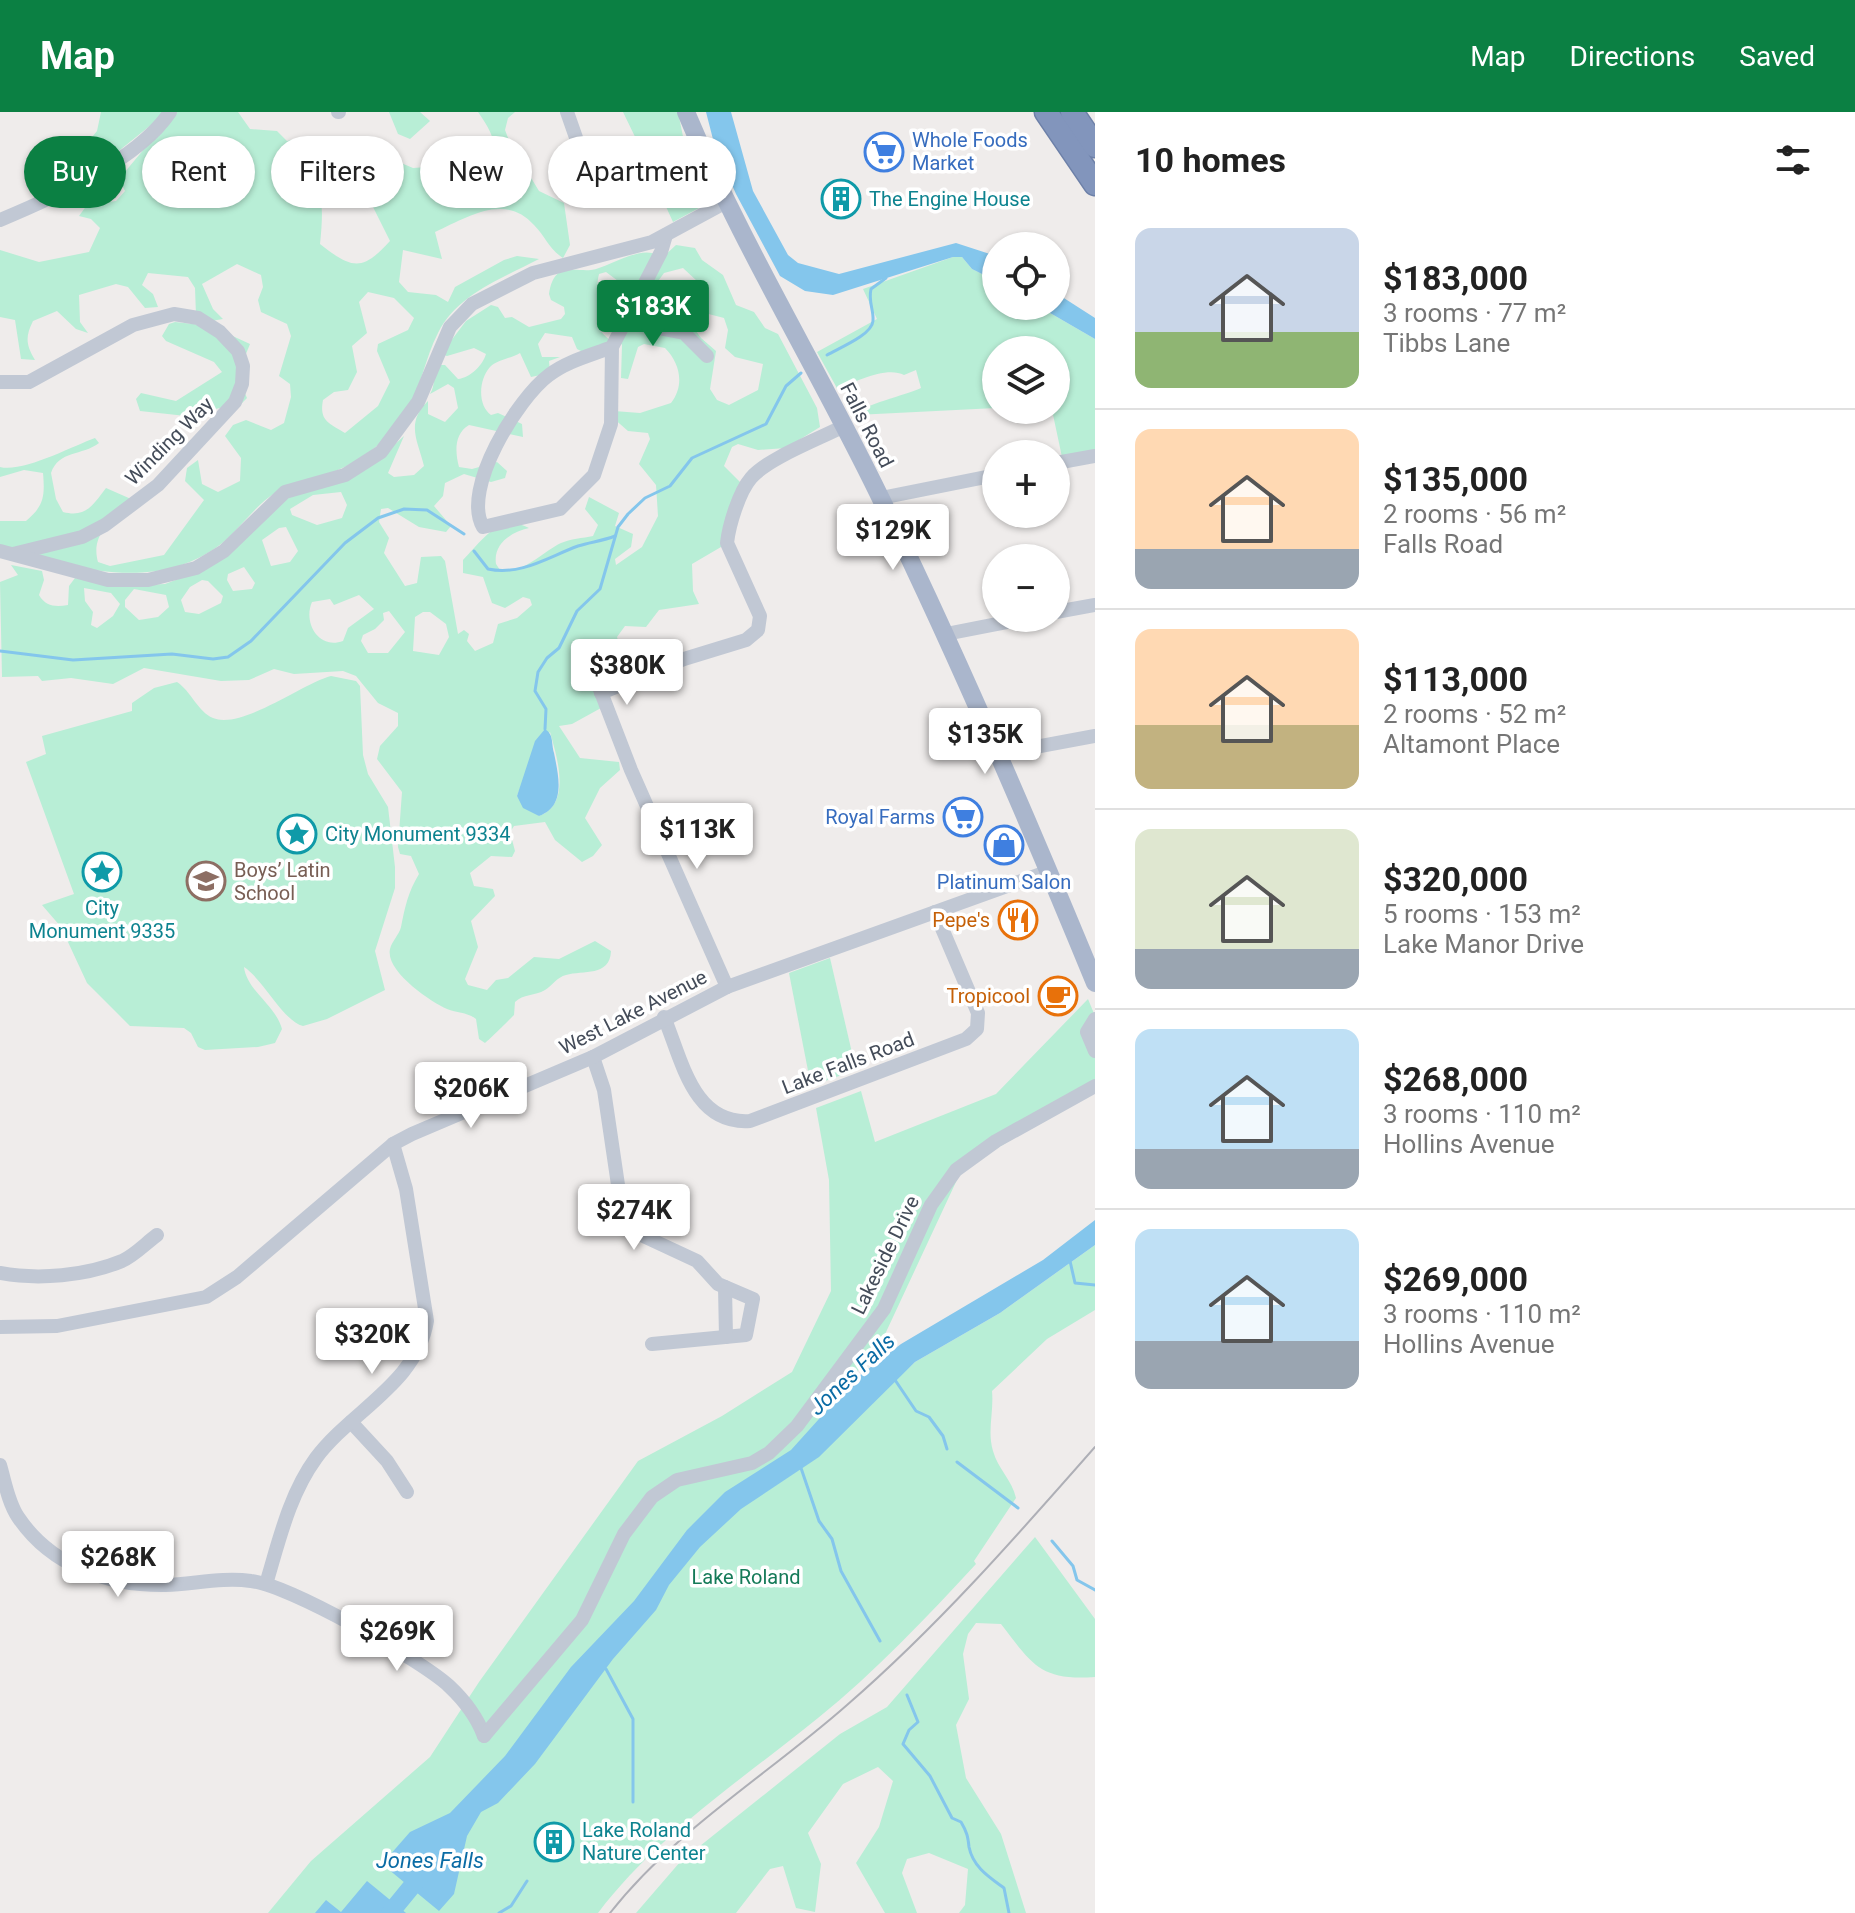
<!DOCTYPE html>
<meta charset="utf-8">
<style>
:root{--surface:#fff;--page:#f2f2f2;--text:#222;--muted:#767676;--line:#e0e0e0;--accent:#0b8043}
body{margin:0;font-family:Roboto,sans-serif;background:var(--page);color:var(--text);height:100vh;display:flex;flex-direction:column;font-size:30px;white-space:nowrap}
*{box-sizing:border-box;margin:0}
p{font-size:26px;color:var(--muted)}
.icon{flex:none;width:44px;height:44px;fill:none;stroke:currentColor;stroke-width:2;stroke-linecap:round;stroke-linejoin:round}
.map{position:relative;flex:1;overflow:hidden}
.side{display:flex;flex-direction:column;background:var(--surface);width:760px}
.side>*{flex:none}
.hud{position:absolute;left:24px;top:24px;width:760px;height:72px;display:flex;gap:16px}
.controls{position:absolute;left:982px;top:120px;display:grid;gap:16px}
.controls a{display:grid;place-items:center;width:88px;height:88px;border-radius:50%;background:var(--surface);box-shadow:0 2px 6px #0004;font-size:40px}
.price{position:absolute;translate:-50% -68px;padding:0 18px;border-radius:8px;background:#fff;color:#222;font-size:26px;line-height:52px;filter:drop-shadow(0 2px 4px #0008)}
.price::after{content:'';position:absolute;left:50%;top:48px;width:24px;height:18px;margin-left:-12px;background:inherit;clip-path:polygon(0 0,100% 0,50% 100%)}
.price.active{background:var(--accent);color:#fff}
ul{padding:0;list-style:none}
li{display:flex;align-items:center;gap:24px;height:200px;padding:0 40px}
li+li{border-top:2px solid var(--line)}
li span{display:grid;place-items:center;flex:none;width:224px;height:160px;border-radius:16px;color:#555}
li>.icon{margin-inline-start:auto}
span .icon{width:96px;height:96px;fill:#fffc;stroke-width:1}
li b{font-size:34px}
h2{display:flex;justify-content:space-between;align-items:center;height:96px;padding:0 40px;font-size:34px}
.tag{padding:0 28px;border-radius:36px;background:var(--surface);box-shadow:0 2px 6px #0004;font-size:28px;line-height:72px}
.tag.active{background:var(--accent);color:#fff}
header{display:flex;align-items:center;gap:48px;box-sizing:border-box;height:112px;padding:0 40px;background:var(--accent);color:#fff}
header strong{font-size:38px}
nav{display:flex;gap:44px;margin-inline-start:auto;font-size:28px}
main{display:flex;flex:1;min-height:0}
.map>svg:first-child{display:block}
</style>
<header>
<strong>Map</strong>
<nav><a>Map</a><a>Directions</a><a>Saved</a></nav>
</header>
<main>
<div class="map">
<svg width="1095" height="1801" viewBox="0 0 1095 1801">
<rect width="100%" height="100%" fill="#efeceb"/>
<g fill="#b8eed6" fill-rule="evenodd">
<path d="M101,0H167L105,50L80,40L97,19Z"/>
<path d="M175,0H238L250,17L277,19L287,29L300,26C321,68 325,86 320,132C352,157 362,160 390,129L372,93L371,80L385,74L394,64L386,54L362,43L375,40L413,56L441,54L464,71H478C500,41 499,30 478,0H515L508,6L505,18L510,31L539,79L564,91L570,133L563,146C548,136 546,125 534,113C505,80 466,106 435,120L442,147L403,138L399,170L408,180L436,183L448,190L455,175L504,148L517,144L539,147C503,166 457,182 438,221C425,246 421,276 406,300C381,339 351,355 309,369C299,373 284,375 275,381C253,395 238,420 217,435C150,482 72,454 0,436V409H26C44,394 45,384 43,361L24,358L0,365V355C22,361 73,334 95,326L99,331C82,344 59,338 51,361L56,387L63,400C86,406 93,393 106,376L131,387C113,407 90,422 98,450L110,454L164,443L204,388L185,369L187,356L198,348L202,372L218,380L240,369L241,346L225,324L233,313L246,308L271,318L284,311L291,285L290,272L279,264L291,224L287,212L261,200L258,188L263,175L261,163L237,152L202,172L213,197L223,207L211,209L196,203L195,176L188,165L148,161L142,173L153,182L158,195L145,196L128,175L116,172L79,183L80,210L88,221L76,217L57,199L33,209C25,225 26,233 35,248L21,247L15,208L0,205V138L39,150L89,140L100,116L91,107L79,104L87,93L116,89L125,79L119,67ZM368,180L394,186L414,206L408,218L378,232L377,239L390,270L378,294L345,321C329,311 319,309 323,288L334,280L348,278L357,260L352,234L367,221L359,190Z"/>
<path d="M389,0H420L430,9L410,27L398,22Z"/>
<path d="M623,0H678L687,44L692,42L712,89L673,110L657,75L650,43L639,33Z"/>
<path d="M676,133L695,136L702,148L723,163L736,193L754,200L765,216L778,222L817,296L820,315L786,336L758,338L738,332L732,335L724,354L743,373L721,435L692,452L693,479L699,492L659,498L646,515L625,514L617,525L624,549L621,563L610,570L601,596L572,612L559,614L580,646L619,650L620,658L600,676L585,706L602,733L593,744L582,750L555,728L545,710L514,714L510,720L515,739L512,745L491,744L470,761L474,774L493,777L495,784L471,809L478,835L465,867L468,873L487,878L496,868L508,866L534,845L559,847L595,829L611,839C610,865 583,858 566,863C557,865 552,874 545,878C535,884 523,882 515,890L514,903C510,907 488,929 485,931L479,927L476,907C467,900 457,901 447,897C431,890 385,859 390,837C392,829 399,823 401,815C405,795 408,780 419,762L411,744L400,742L398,735L402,680L377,647L380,634L398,614V601L378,591L356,564L343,559L294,562L274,557L249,568L221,569L144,556L113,572L71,566L42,569L38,564L2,565L0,470L18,463L11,453L42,459L44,468L39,483C46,495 56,495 68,493L69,474L75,466L123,474L165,472L210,455L283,388L381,345L404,324L388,361L394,365L414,363L424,354C418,329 405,311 428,289V302L445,310L458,296L454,276L448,272L430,282C436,273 432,263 439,253H445L458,267C470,266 483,253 486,242L474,236L447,244L441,242L466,209L491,193L498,195L505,206L512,205L529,215L561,207L565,202L564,195L551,188L549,182C550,174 553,164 560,160C568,156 582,159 591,158C609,156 647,128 661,147ZM683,156L698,170L700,176L683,187L659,179L656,172L664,161ZM606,160L622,172V199L610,205L607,211L622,233L621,266L628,267L638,235L644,232L665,236C680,251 685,273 671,291L640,301L614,299L612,305L628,319L648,321L650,327L639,352L656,373L658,404L642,435L616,453L615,447L631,435L633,422L615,414L619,401L589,385L585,397L598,413L593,424C583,426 570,427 561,431C542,440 523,463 500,458L496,452C493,432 511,420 529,416C499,400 481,430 463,448V461L483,465L492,491L505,496L523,485L530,487L532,493L517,506L498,512L493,531L475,539L467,529L469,522L464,518L458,522L445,449L441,444L421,445L417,471L405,474L384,441L389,426L379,410L381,397L388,396L419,415L446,420L451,414L434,394L443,384L445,371L464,362L491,370L505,366L507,359L497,350L472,357L459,355C455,340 454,322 469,313L523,325L522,312L498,301L491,303C477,293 479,267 490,255C497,248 512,246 520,241L531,265L550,261L549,249L560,245H542L538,232L545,221L572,225L577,237L589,243L611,229C586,208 602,209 600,188C599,177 596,174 599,162ZM697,199L724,206L728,218L725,236L735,245L763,252L758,278L729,293L717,288L710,277L716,239L701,226L686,205ZM341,380L347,393L342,406L317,413L292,403L290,397L313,383ZM286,415L298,439L290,450L271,454L262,428L279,416ZM244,455L255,471L252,477L233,479L227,468L228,462ZM202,468L208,469L223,484L221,491L199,502L185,500L181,488L190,475ZM84,476L111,481L120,492L113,504L97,516L91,513L93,500L85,489ZM134,477L166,483L169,495L158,505L139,508L125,495V488ZM359,483L374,497L348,516L343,529C318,538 303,510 312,490L330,487L334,493ZM389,499L405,520L388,541H368L361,529L363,523L375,517L384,508L383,501ZM423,500H430L446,512L449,525L439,543L413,539L415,505ZM550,620C557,645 572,692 539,704L517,684L534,639Z"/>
<path d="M953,145H962L972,157L996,169V194H1038L1095,227V339L1062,345L1052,298H1056V238H996V296L856,303C863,292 904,284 921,276L916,258L904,263C887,254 855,269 838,278L817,240L877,207L863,177Z"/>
<path d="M175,210L211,214L250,232L237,264L247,286L237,296L224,295L186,304L140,299L136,287L141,281L176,289L222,260L214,250L166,229L162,224L169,212Z"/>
<path d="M331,564L356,569L360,574L363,643L368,662L388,695L395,755V776L375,839L385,878L327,907L303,914C284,910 263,867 244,855C247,879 275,892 282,917L275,931L258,935L205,938L198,935L191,921L184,916L130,914L87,871L61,815L42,793L74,782L26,650L46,642L42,624L132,599V591L154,576L177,570C191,579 198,600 213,606C242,618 303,571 331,564Z"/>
<path d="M830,846L856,958L811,974L789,861Z"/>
<path d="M1088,887L1095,904V978L962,1057L880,1233L832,1289L851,1310L915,1250L1000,1201L1095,1133V1198L1047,1227L992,1279C994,1300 987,1319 993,1339C998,1357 1012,1368 1016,1386L974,1449L976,1452C926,1506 875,1560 818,1606C743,1667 657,1723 598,1801H268L311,1749L430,1645L479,1570L638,1349L722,1304L792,1260L831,1179L829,1068L816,996L861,979L875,1030L996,982Z"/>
<path d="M1035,1425L1095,1507V1565C1040,1569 1032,1552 1001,1512L976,1511L968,1522L963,1542L969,1587L956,1613L966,1666L1001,1722L1026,1801H959L965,1793L968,1757L929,1741L907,1747L902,1761L917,1801H885L856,1751L879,1715L893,1669L878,1655L843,1672L808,1721L821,1752L815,1800L796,1796L783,1754L770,1757L736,1801H636L680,1750L840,1622L887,1595Z"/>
</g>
<g fill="#84c6ec">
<path d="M706,0H731L753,79L788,143L798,151L839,162L956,131L996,144V169L972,157L962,145H953L833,183L805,179L780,164L736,82L715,35Z"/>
<path d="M1056,181L1095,206V227L1038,194H1056Z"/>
<path d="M545,617C554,623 551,630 554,641C558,662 567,694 539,704L523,696L517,684L535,629Z"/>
<path d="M1095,1108V1133L1000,1201L915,1250L819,1345L741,1397L700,1435L669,1473L656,1498L613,1547L535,1652L498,1691L481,1700L467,1724L454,1782L439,1799L382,1752L410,1720L450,1701L505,1644L571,1555L634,1489L687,1418L725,1380L791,1338L855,1267L901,1232L1043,1148Z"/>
<path d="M367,1769L406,1801H315L326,1788L341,1800Z"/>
</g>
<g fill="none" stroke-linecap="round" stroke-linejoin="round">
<g stroke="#84c6ec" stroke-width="3">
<path d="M827,243C839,236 872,223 873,209C874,198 868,190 871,177L886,166"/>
<path d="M474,439L488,457C521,464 548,445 578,434C590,430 603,429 615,424"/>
<path d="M0,539L73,548L172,542L213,547L228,545L251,529L345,431L378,406L404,397L427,398L464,422"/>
<path d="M545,617L546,597L535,579L538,560L547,546L559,536L577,499L600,477L618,415L628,402L645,386L670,374L692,346L766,312L786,274L801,261"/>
<path d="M1070,1149L1075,1171L1095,1173"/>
<path d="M893,1265L916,1299L929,1305L943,1324L947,1337"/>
<path d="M957,1350L1018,1396"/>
<path d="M801,1356L819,1409L832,1427L841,1459L880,1529"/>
<path d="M1052,1429L1073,1454L1077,1468L1095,1478"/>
<path d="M606,1557L633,1607V1690"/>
<path d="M907,1583L918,1610L909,1618L903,1632L930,1664L952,1706L961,1710C967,1720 968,1725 969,1735C973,1755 989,1765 1004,1776L1009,1801"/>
<path d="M499,1801L511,1794L527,1769"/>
</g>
<path stroke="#84c6ec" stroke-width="18" d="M390,1801L426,1757"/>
<g stroke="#6d80a8" stroke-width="25">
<g id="highway">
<path d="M1046,0L1095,72"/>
<path d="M1072,0L1095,34"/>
</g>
</g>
<g stroke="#c1c8d4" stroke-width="14">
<path d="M338,0H339"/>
<path d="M567,0L594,77"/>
<path d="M0,108C53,86 138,48 170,0"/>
<path d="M634,189L653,215L684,221L707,244"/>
<path d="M612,235C592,243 567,249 549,263C518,286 461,377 483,415L560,397L594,363L611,312L612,235L661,140L666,123"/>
<path d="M0,270H29L133,213L174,202L198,206L220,220L238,239L243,254L242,272L235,290L158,373L105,413L82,425L13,442"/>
<path d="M1056,351L1095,344"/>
<path d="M881,386L996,363"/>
<path d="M0,439L108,468H148L196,456L224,439L285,380L345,363L381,340L418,290L450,215L472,192L533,161L652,130L726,90"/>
<path d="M1056,500L1095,493"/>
<path d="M946,522L1027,506"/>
<path d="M594,562L631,658L727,875"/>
<path d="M601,581L684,547L746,528L758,518L760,504L727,431C729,413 739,380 751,366C768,346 819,327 844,314"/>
<path d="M998,642L1095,624"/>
<path d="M664,905C682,948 693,1013 750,1009L966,927L977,917L978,901L935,800"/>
<path d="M1095,907L1087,920L1095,939"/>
<path d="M593,945L604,978L622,1100L639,1122L697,1149L718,1172L753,1187L746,1223L652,1232"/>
<path d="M0,1161C38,1168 86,1164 122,1149C135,1143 146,1131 157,1123"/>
<path d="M725,1175L726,1225"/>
<path d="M0,1215L57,1214L206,1185L237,1165L393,1032L412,1022L593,945L727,875L1049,759"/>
<path d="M351,1310L387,1349L407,1380"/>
<path d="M0,1353C5,1370 8,1390 18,1405C51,1454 108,1474 166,1473C194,1472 223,1465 251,1469C289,1473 421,1548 449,1574C464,1588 477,1605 484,1624"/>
<path d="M266,1472C279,1429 289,1383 316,1346C351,1299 417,1271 427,1209L406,1077L393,1032"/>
<path d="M484,1624L582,1508L624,1422L652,1385L677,1368L752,1351L769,1341L797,1314L884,1197L931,1093L956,1058L996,1029L1095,974"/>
</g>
<path stroke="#aab6cc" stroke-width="18" d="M686,0C742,134 819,258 882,389C959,547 1028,708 1095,871"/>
<use href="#highway" stroke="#8295bc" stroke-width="22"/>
<path stroke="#aeafb6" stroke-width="2" d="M610,1801C675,1718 769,1662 847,1593C937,1515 1016,1425 1095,1335"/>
</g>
<defs>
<g id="supermarket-ring" transform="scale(2)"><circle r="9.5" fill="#fff" stroke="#3f7fe0" stroke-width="1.5"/><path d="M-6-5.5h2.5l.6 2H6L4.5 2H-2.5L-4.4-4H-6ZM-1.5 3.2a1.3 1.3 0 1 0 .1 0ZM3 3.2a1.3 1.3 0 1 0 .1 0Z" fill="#3f7fe0"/></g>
<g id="building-ring" transform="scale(2)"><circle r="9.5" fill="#fff" stroke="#0f9aa8" stroke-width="1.5"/><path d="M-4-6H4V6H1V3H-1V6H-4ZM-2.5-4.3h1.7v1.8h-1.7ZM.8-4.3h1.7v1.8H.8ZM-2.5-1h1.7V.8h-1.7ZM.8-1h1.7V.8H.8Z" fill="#0f9aa8"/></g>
<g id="sight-ring" transform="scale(2)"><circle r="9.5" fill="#fff" stroke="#0f9aa8" stroke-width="1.5"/><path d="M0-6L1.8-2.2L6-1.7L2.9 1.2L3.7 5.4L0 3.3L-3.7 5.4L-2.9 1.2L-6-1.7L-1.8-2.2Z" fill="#0f9aa8"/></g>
<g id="shop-ring" transform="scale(2)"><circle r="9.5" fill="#fff" stroke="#3f7fe0" stroke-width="1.5"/><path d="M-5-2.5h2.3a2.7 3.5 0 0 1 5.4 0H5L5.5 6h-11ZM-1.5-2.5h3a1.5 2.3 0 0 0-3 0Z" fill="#3f7fe0"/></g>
<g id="school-ring" transform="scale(2)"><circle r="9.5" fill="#fff" stroke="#8d6e63" stroke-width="1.5"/><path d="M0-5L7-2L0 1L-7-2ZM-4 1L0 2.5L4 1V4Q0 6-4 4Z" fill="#8d6e63"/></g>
<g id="restaurant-ring" transform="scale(2)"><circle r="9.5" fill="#fff" stroke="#e8710a" stroke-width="1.5"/><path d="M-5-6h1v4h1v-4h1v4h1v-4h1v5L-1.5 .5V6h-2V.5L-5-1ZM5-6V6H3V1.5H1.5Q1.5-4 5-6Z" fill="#e8710a"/></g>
<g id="cafe-ring" transform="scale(2)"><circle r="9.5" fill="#fff" stroke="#e8710a" stroke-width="1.5"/><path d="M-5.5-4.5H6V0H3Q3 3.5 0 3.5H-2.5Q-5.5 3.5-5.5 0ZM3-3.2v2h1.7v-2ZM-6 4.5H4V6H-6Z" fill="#e8710a"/></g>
</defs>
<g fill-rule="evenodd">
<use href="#supermarket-ring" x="884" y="40"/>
<use href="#building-ring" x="841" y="87"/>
<use href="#supermarket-ring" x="963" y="705"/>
<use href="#sight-ring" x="297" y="722"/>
<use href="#shop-ring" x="1004" y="733"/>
<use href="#sight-ring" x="102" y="760"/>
<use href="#school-ring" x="206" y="769"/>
<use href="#restaurant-ring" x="1018" y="808"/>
<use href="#cafe-ring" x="1058" y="884"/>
<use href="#building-ring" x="554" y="1730"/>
</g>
<g text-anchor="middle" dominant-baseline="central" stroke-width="7" stroke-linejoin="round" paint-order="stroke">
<g font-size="20" fill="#366cbe" stroke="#fff" text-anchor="start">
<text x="912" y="28">Whole Foods<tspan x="912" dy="23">Market</tspan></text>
<text x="935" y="705" text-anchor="end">Royal Farms</text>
<text x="1004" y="770" text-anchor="middle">Platinum Salon</text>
</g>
<g font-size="20" fill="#0d838f" stroke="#fff" text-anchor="start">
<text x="869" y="87">The Engine House</text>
<text x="325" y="722">City Monument 9334</text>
<text x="102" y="796" text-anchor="middle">City<tspan x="102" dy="23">Monument 9335</tspan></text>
<text x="582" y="1718">Lake Roland<tspan x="582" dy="23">Nature Center</tspan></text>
</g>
<g font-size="20" fill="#444c59" stroke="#fff">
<text transform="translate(867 313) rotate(63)">Falls Road</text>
<text transform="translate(169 329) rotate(-45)">Winding Way</text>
<text transform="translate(633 900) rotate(-27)">West Lake Avenue</text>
<text transform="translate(848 951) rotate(-21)">Lake Falls Road</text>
<text transform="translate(885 1143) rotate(-64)">Lakeside Drive</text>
</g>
<g font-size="20" fill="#785e54" stroke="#fff" text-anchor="start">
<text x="234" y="758">Boys’ Latin<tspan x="234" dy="23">School</tspan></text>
</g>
<g font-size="20" fill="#c56008" stroke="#fff" text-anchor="end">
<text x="990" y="808">Pepe's</text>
<text x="1030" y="884">Tropicool</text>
</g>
<g font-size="20" fill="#157a58" stroke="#fff">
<text x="746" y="1465">Lake Roland</text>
</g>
<g font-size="22" font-style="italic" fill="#0b6ca5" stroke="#fff">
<text transform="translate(852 1262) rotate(-43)">Jones Falls</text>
<text x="430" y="1748">Jones Falls</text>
</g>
</g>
</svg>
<div class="controls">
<a><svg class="icon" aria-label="locate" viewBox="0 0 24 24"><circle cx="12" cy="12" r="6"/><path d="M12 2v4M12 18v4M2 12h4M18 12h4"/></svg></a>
<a><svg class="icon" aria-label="layers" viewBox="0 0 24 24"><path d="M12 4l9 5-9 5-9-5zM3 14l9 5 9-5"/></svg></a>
<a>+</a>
<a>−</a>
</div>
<b class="price active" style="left:653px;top:236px">$183K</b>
<b class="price" style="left:893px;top:460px">$129K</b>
<b class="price" style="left:627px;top:595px">$380K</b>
<b class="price" style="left:985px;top:664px">$135K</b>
<b class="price" style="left:697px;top:759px">$113K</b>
<b class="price" style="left:471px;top:1018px">$206K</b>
<b class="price" style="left:634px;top:1140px">$274K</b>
<b class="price" style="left:372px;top:1264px">$320K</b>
<b class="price" style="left:118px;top:1487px">$268K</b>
<b class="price" style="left:397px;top:1561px">$269K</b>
<div class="hud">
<a class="tag active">Buy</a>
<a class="tag">Rent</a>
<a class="tag">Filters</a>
<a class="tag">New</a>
<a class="tag">Apartment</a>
</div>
</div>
<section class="side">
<h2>10 homes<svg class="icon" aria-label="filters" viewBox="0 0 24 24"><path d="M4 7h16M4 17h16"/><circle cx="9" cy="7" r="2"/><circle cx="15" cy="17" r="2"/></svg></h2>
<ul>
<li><span style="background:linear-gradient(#c9d6e8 65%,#8fb573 0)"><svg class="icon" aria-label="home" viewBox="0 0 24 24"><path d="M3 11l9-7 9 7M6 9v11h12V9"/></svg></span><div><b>$183,000</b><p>3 rooms · 77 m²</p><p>Tibbs Lane</p></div></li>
<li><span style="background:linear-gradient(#ffd9b3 75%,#9aa5b1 0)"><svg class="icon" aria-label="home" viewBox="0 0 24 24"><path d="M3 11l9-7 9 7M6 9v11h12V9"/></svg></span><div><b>$135,000</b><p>2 rooms · 56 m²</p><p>Falls Road</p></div></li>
<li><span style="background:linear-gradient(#ffd9b3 60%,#c2b280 0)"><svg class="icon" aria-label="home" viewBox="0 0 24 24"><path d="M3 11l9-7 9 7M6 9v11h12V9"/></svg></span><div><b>$113,000</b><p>2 rooms · 52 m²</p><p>Altamont Place</p></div></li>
<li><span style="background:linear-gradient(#dfe7d0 75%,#9aa5b1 0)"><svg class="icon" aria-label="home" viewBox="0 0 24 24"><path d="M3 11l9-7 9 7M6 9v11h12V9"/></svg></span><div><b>$320,000</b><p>5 rooms · 153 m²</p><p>Lake Manor Drive</p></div></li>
<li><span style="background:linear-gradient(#bfe0f5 75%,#9aa5b1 0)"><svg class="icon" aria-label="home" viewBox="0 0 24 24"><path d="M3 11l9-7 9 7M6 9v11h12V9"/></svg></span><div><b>$268,000</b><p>3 rooms · 110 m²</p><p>Hollins Avenue</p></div></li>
<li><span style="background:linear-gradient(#bfe0f5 70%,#9aa5b1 0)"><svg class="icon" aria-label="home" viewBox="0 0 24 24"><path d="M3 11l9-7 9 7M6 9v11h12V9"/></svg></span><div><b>$269,000</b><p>3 rooms · 110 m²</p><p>Hollins Avenue</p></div></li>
</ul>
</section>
</main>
